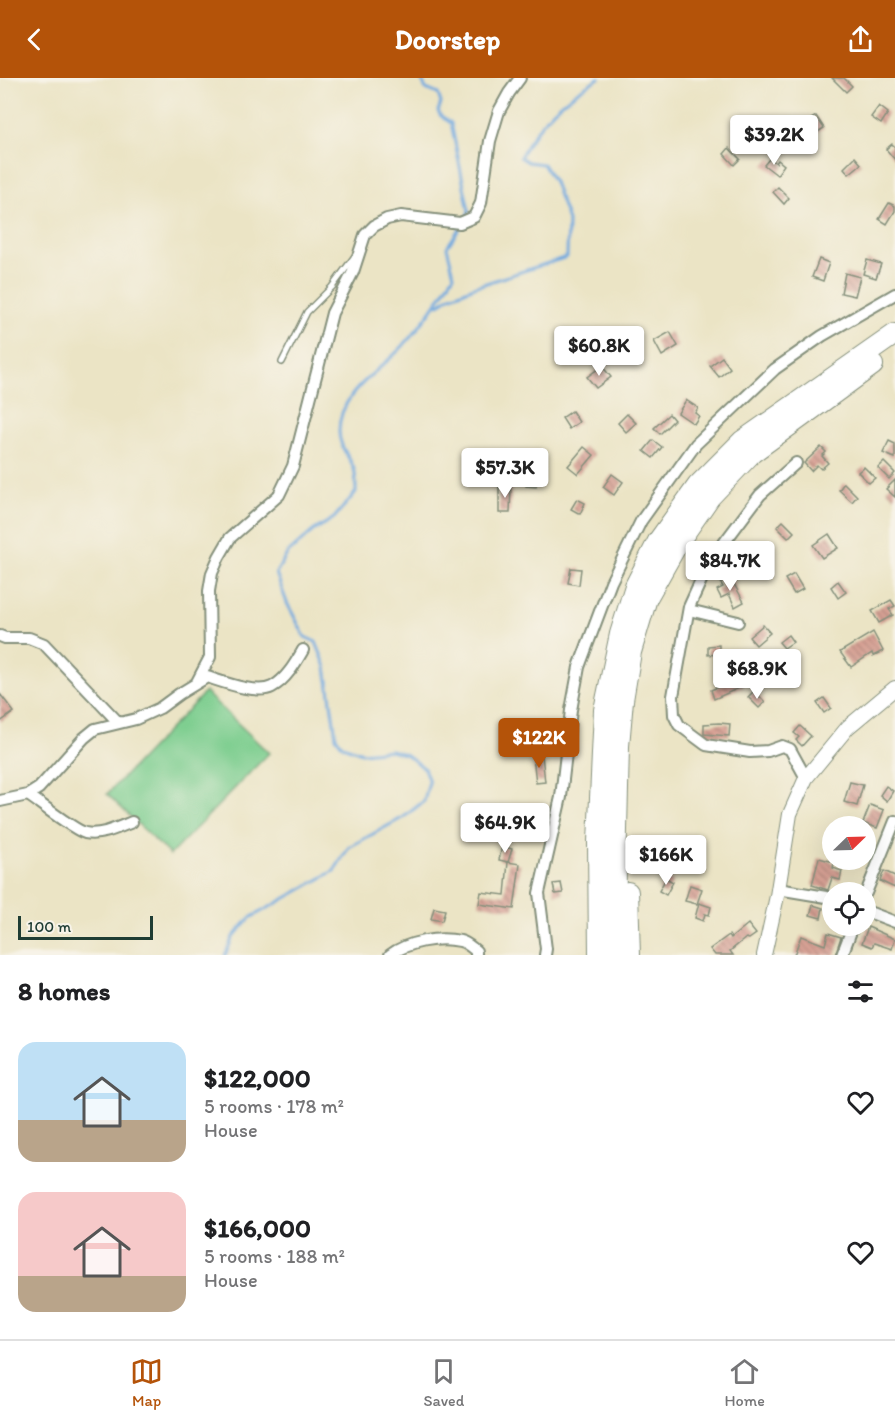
<!DOCTYPE html>
<meta charset="utf-8">
<style>
:root{--surface:#fff;--page:#f2f2f2;--text:#202124;--muted:#757577;--line:#e0e0e0;--accent:#b45309}
body{margin:0;font-family:Itim,sans-serif;background:var(--page);color:var(--text);height:100vh;display:flex;flex-direction:column;font-size:22px;white-space:nowrap}
*{box-sizing:border-box;margin:0}
p{font-size:20px;color:var(--muted)}
.icon{flex:none;width:33px;height:33px;fill:none;stroke:currentColor;stroke-width:2;stroke-linecap:round;stroke-linejoin:round}
.map{position:relative;height:877px;overflow:hidden}
.side{display:flex;flex-direction:column;background:var(--surface);flex:1}
.side>*{flex:none}
.needle{width:39px;rotate:67deg}
.fabs{position:absolute;left:822px;top:738px;display:grid;gap:12px}
.fabs a{display:grid;place-items:center;width:54px;height:54px;border-radius:50%;background:var(--surface);box-shadow:0 6px 24px #0002;font-size:30px}
.scale{position:absolute;left:18px;bottom:15px;width:135px;box-sizing:border-box;padding-left:6px;border:3px solid #1f3d34;border-top:0;font-size:16px;line-height:21px;white-space:nowrap;color:#1f3d34;-webkit-text-stroke:4px #f7f3e8;paint-order:stroke}
.price{position:absolute;translate:-50% -51px;padding:0 14px;border-radius:6px;background:#fff;color:#222;font-size:20px;line-height:39px;filter:drop-shadow(0 2px 3px #0008)}
.price::after{content:'';position:absolute;left:50%;top:36px;width:18px;height:14px;margin-left:-9px;background:inherit;clip-path:polygon(0 0,100% 0,50% 100%)}
.price.on{background:var(--accent);color:#fff}
ul{padding:0;list-style:none}
li{display:flex;align-items:center;gap:18px;height:150px;padding:0 18px}
li span{display:grid;place-items:center;flex:none;width:168px;height:120px;border-radius:18px;color:#555}
li>.icon{margin-inline-start:auto}
span .icon{width:72px;height:72px;fill:#fffc;stroke-width:1}
li b{font-size:26px}
h2{display:flex;justify-content:space-between;align-items:center;height:72px;padding:0 18px;font-size:26px}
header{display:flex;justify-content:space-between;align-items:center;height:78px;padding:0 18px;background:var(--accent);color:#fff;font-size:27px;font-weight:800}
.tabs{display:flex;justify-content:space-around;align-items:center;height:84px;border-top:2px solid var(--line);background:var(--surface);font-size:16px;color:var(--muted)}
.tabs a{display:grid;justify-items:center;gap:3px}
.tabs .on{color:var(--accent)}
.map>svg:first-child{display:block}
</style>
<header><svg class="icon" aria-label="back" viewBox="0 0 24 24"><path d="M15 5l-7 7 7 7"/></svg>Doorstep<svg class="icon" aria-label="share" viewBox="0 0 24 24"><path d="M12 15V3M7 8l5-5 5 5M5 13v7h14v-7"/></svg></header>
<div class="map">
<svg width="895" height="877" viewBox="0 0 895 877">
<defs>
<pattern id="building-back-hatch" width="6" height="6" patternUnits="userSpaceOnUse" patternTransform="scale(1.5)"><rect width="6" height="6" fill="#d7a194"/><path d="M-1 5l2 2M0 0l6 6M5-1l2 2" fill="none" stroke="#ae847a"/></pattern>
</defs>
<rect width="100%" height="100%" fill="#f7f3e8"/>
<filter id="ink" filterUnits="userSpaceOnUse"><feTurbulence type="fractalNoise" baseFrequency=".0167" numOctaves="2"/><feDisplacementMap in="SourceGraphic" scale="12" xChannelSelector="R" yChannelSelector="G"/><feConvolveMatrix kernelMatrix="1 2 1 2 8 2 1 2 1" color-interpolation-filters="sRGB"/></filter>
<filter id="wash" filterUnits="userSpaceOnUse"><feTurbulence type="fractalNoise" baseFrequency=".008" numOctaves="4" result="noise"/><feDisplacementMap in="SourceGraphic" scale="24" xChannelSelector="R" yChannelSelector="G"/><feGaussianBlur stdDeviation="1.35" result="paint"/><feColorMatrix in="noise" values="0 0 0 0 0 0 0 0 0 0 0 0 0 0 0 0 0 1.4 0 .05"/><feComposite in="paint" operator="in"/></filter>
<g filter="url(#wash)">
<rect width="100%" height="100%" fill="#ebe4c5"/>
<path fill="#7ccd8e" stroke="#4e8561" stroke-width="1.5" d="M205,614L269,675L170,777L107,716Z"/>
<g fill="none" stroke-linecap="round" stroke-linejoin="round">
<g stroke="#6fa9df" stroke-width="3">
<path d="M424,0L422,3L426,11L438,16L441,25L438,33L441,38L451,45L469,133L467,138"/>
<path d="M438,227L449,219L474,209L567,179L568,143L554,104L543,86L528,84L520,79C542,39 560,23 599,0"/>
<path d="M225,877L233,859L250,840L334,793L349,769L404,739L424,723L429,704L424,690L407,677L391,672L362,675L343,668L336,659L326,589L316,564L305,559L287,525L276,495L287,476L313,453L334,440L356,414C356,407 356,398 354,391C349,378 339,369 339,353C339,314 379,294 403,268C423,246 439,223 454,197L447,169L461,148"/>
</g>
</g>
<g id="blocks">
<g fill="url(#building-back-hatch)">
<path d="M832,0H844L852,8L846,14Z"/>
<path d="M879,28L888,35L881,46L871,39Z"/>
<path d="M816,38L824,50L810,59L803,46Z"/>
<path d="M892,66L895,69V82L886,71Z"/>
<path d="M729,70L740,81L734,87L724,76Z"/>
<path d="M855,79L861,86L849,96L844,90Z"/>
<path d="M770,80L776,85L778,82L784,87L777,97L764,87Z"/>
<path d="M778,109L789,120L784,126L773,114Z"/>
<path d="M889,125L895,128V133L887,146L879,141Z"/>
<path d="M819,181L829,185L823,203L812,199Z"/>
<path d="M867,182L881,186L876,200L863,196Z"/>
<path d="M845,195L860,199L855,218L841,215Z"/>
<path d="M670,254L678,268L662,278L654,263Z"/>
<path d="M722,279L730,290L719,299L710,288Z"/>
<path d="M602,288L611,299L596,310L587,299Z"/>
<path d="M686,322L698,330L695,335L699,338L694,346L678,335Z"/>
<path d="M572,333L579,344L569,351L562,340Z"/>
<path d="M627,336L636,345L626,354L618,345Z"/>
<path d="M669,336L674,342L660,356L654,350Z"/>
<path d="M653,362L662,369L653,380L644,373Z"/>
<path d="M889,363L895,366V380L883,375Z"/>
<path d="M584,369L594,377L578,396L568,388Z"/>
<path d="M821,369L826,374L822,378L828,385L821,391L817,387L811,393L804,385Z"/>
<path d="M884,384L895,395L889,401L878,390Z"/>
<path d="M527,386L537,387L536,409L526,408Z"/>
<path d="M864,389L875,400L869,405L858,394Z"/>
<path d="M612,396L623,404L614,417L603,409Z"/>
<path d="M895,402V419L886,411Z"/>
<path d="M844,405L857,418L852,424L839,412Z"/>
<path d="M499,407L511,408L510,435H499Z"/>
<path d="M577,421L585,425L580,436L571,431Z"/>
<path d="M783,443L794,454L788,460L777,449Z"/>
<path d="M829,456L838,470L822,480L813,467Z"/>
<path d="M571,490L581,491L579,507L568,505Z"/>
<path d="M794,496L803,511L794,516L785,501Z"/>
<path d="M730,499L744,524L735,529L729,516L721,520L717,512L723,509L720,504Z"/>
<path d="M838,503L846,514L838,520L831,509Z"/>
<path d="M891,522L895,528L889,531L893,537L879,545L872,533Z"/>
<path d="M763,547L770,555L756,567L749,559Z"/>
<path d="M873,554L883,573L873,578L872,575L851,589L840,574Z"/>
<path d="M788,557L793,564L784,570L779,564Z"/>
<path d="M719,567V576L708,577V568Z"/>
<path d="M729,578L740,589L734,595L723,584Z"/>
<path d="M739,600L744,608L714,621L711,612Z"/>
<path d="M754,613L765,624L759,630L748,619Z"/>
<path d="M0,616L14,634L0,644Z"/>
<path d="M824,620L831,630L824,635L817,625Z"/>
<path d="M719,645L730,646L729,658L704,656V646Z"/>
<path d="M800,648L811,658L802,668L796,662L799,659L794,655Z"/>
<path d="M542,677L545,704L536,705L533,678Z"/>
<path d="M850,704L863,707L857,728L844,724Z"/>
<path d="M886,708L893,713L887,723L880,717Z"/>
<path d="M870,727L884,732L877,750L863,745Z"/>
<path d="M502,768L512,771L508,784L499,782Z"/>
<path d="M819,780L834,784L833,790L842,793L840,802L832,800L828,812L812,807Z"/>
<path d="M508,784L520,786L514,831L479,826L481,814L505,817Z"/>
<path d="M884,793L895,798V810L880,803Z"/>
<path d="M666,800L673,804L666,817L659,813Z"/>
<path d="M561,805L563,815L555,816L553,806Z"/>
<path d="M690,807L702,811L697,826L685,823Z"/>
<path d="M699,825L711,829L709,837L705,836L703,843L695,840Z"/>
<path d="M813,827L823,830L821,840L810,837Z"/>
<path d="M434,830L445,832L442,843L431,841Z"/>
<path d="M748,846L756,856L749,861L746,860L730,873L733,877H715L710,871L729,857L731,860Z"/>
<path d="M868,849L895,861L892,871L874,865L872,869L862,865Z"/>
<path d="M828,855L841,859L835,877H794L801,858L825,867Z"/>
</g>
</g>
</g>
<g filter="url(#ink)">
<use href="#blocks" fill-opacity="0" stroke="#85907c" stroke-width="1.5"/>
<g fill="none" stroke-linecap="round" stroke-linejoin="round">
<g stroke="#85907c" stroke-width="8">
<path id="service" d="M282,284L307,234L332,209L355,178"/>
</g>
<g stroke="#85907c" stroke-width="14">
<g id="minor">
<path d="M796,385L760,417L709,485L689,529L673,618L674,637L679,647L706,667L750,674L768,673L782,668L790,671L806,700"/>
<path d="M689,532L738,544"/>
<path d="M0,558L5,560H29L44,566L118,644"/>
<path d="M197,604L210,579L209,513L212,495L219,479L230,460L279,417L293,388L332,235L353,194L365,157L374,148L387,141L401,138L460,145L474,139L481,125L490,63L499,33L509,15L520,0"/>
<path d="M28,717C40,725 74,752 85,755C101,758 117,750 132,744"/>
<path d="M0,723L28,717L39,710L84,660L95,651L136,641L160,630L179,616L207,599C223,604 257,617 272,609C286,602 296,584 303,572"/>
<path d="M778,811L832,820"/>
<path d="M866,815L895,743"/>
<path d="M866,833L895,844"/>
<path d="M390,877C407,864 438,858 460,863C466,864 471,869 476,873V877"/>
<path d="M545,877L546,871L539,815L561,719L571,632L579,589L611,504L641,443L696,366L775,291L822,258L895,216"/>
<path d="M842,877L853,848"/>
</g>
</g>
<g stroke="#85907c" stroke-width="16">
<path id="tertiary" d="M764,877L777,818L790,736L806,700L848,649L895,610"/>
</g>
<g stroke="#85907c" stroke-width="22">
<g id="motorway">
<path d="M628,814L630,877"/>
<path d="M599,877L598,764L604,632L620,556L635,508L658,463L698,407L742,363L895,256"/>
<path d="M614,877L619,668L623,622L631,574L647,520L678,465L710,419L752,375L873,287"/>
</g>
</g>
<use href="#service" stroke="#fff" stroke-width="5"/>
<use href="#minor" stroke="#fff" stroke-width="10"/>
<use href="#tertiary" stroke="#fff" stroke-width="14"/>
<use href="#motorway" stroke="#fff" stroke-width="20"/>
</g>
</g>
</svg>
<div class="fabs">
<a><svg class="needle" viewBox="-14 -14 28 28"><path d="M0-13l5 13h-10z" fill="#e53935"/><path d="M0 13l5-13h-10z" fill="#757577"/></svg></a>
<a><svg class="icon" aria-label="locate" viewBox="0 0 24 24"><circle cx="12" cy="12" r="6"/><path d="M12 2v4M12 18v4M2 12h4M18 12h4"/></svg></a>
</div>
<div class="scale">100 m</div>
<b class="price" style="left:774px;top:88px">$39.2K</b>
<b class="price" style="left:599px;top:299px">$60.8K</b>
<b class="price" style="left:505px;top:421px">$57.3K</b>
<b class="price" style="left:730px;top:514px">$84.7K</b>
<b class="price" style="left:757px;top:622px">$68.9K</b>
<b class="price on" style="left:539px;top:691px">$122K</b>
<b class="price" style="left:505px;top:776px">$64.9K</b>
<b class="price" style="left:666px;top:808px">$166K</b>
</div>
<section class="side">
<h2>8 homes<svg class="icon" aria-label="filters" viewBox="0 0 24 24"><path d="M4 7h16M4 17h16"/><circle cx="9" cy="7" r="2"/><circle cx="15" cy="17" r="2"/></svg></h2>
<ul>
<li><span style="background:linear-gradient(#bfe0f5 65%,#b9a48a 0)"><svg class="icon" aria-label="home" viewBox="0 0 24 24"><path d="M3 11l9-7 9 7M6 9v11h12V9"/></svg></span><div><b>$122,000</b><p>5 rooms · 178 m²</p><p>House</p></div><svg class="icon" aria-label="heart" viewBox="0 0 24 24"><path d="M12 20l-8-8c-3-5 5-10 8-4 3-6 11-1 8 4z"/></svg></li>
<li><span style="background:linear-gradient(#f6c9c9 70%,#b9a48a 0)"><svg class="icon" aria-label="home" viewBox="0 0 24 24"><path d="M3 11l9-7 9 7M6 9v11h12V9"/></svg></span><div><b>$166,000</b><p>5 rooms · 188 m²</p><p>House</p></div><svg class="icon" aria-label="heart" viewBox="0 0 24 24"><path d="M12 20l-8-8c-3-5 5-10 8-4 3-6 11-1 8 4z"/></svg></li>
</ul>
</section>
<nav class="tabs">
<a class="on"><svg class="icon" aria-label="map" viewBox="0 0 24 24"><path d="M3 6l6-2 6 2 6-2v14l-6 2-6-2-6 2zM9 4v14M15 6v14"/></svg>Map</a>
<a><svg class="icon" aria-label="saved" viewBox="0 0 24 24"><path d="M7 4h10v16l-5-4-5 4z"/></svg>Saved</a>
<a><svg class="icon" aria-label="home" viewBox="0 0 24 24"><path d="M3 11l9-7 9 7M6 9v11h12V9"/></svg>Home</a>
</nav>
